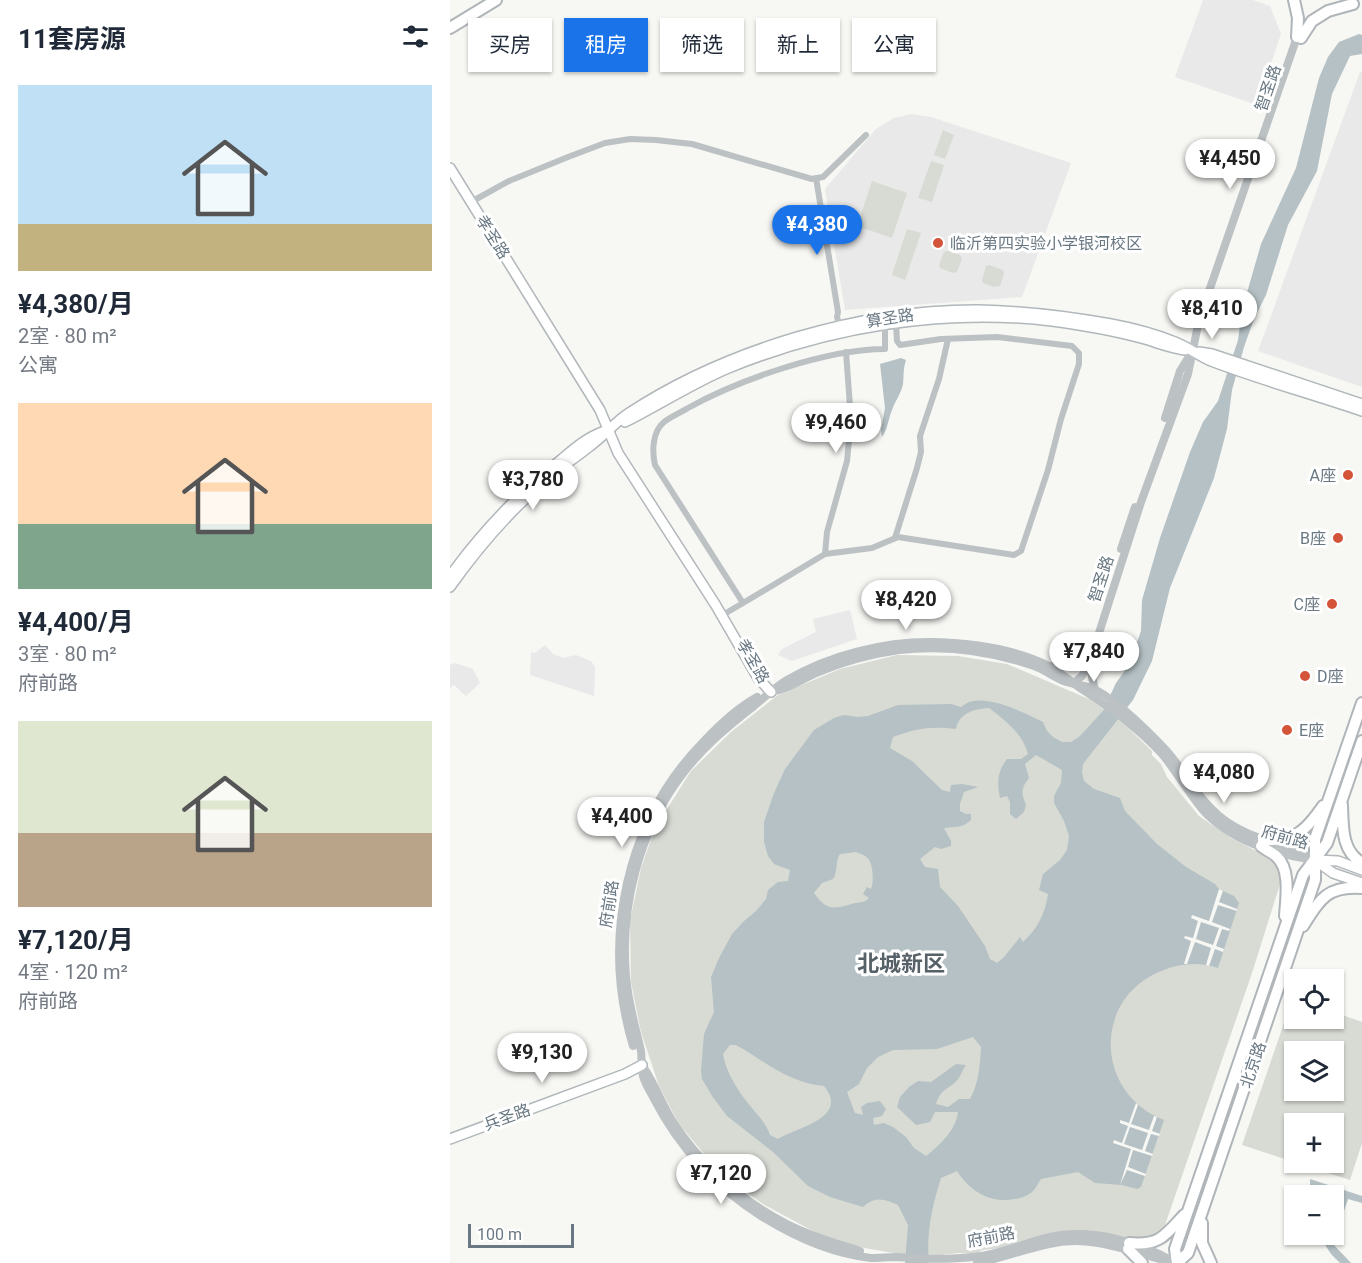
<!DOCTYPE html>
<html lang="zh">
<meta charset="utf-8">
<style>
:root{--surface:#fff;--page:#f6f6f7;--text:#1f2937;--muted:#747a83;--accent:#1a73e8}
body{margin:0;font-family:Roboto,"Noto Sans SC",sans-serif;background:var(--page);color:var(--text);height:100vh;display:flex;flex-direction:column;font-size:22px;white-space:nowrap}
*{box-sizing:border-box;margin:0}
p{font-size:20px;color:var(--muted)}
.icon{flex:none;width:33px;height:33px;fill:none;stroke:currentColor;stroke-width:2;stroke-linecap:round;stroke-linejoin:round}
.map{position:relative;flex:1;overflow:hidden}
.sheet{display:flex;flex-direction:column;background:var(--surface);width:450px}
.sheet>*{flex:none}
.top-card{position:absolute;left:18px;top:18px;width:570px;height:54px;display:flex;gap:12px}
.controls{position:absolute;left:834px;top:969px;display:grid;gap:12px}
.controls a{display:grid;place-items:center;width:60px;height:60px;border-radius:0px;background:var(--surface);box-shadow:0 2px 4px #0004;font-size:30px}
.scale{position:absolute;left:18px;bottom:15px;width:106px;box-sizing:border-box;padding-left:6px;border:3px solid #697883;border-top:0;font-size:16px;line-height:21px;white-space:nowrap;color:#697883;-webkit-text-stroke:4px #fff;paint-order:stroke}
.price{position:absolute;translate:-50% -51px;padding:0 14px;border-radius:21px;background:#fff;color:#222;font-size:20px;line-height:39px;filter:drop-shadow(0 2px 3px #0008)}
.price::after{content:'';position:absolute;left:50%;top:36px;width:18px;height:14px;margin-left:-9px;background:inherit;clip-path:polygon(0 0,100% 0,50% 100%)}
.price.active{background:var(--accent);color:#fff}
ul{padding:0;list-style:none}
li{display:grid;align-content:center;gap:12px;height:318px;padding:0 18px}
li span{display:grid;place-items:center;height:186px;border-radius:0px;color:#555}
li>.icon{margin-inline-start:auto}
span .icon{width:108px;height:108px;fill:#fffc;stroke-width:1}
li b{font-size:26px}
h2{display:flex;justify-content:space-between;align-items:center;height:72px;padding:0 18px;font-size:26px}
.tag{padding:0 21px;border-radius:0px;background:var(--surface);box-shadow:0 2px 4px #0004;font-size:21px;line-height:54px}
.tag.active{background:var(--accent);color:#fff}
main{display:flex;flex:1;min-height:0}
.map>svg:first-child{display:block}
</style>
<main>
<section class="sheet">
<h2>11套房源<svg class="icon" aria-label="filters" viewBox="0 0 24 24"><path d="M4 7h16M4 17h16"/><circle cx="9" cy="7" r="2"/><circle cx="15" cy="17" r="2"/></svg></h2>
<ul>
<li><span style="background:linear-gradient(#bfe0f5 75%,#c2b280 0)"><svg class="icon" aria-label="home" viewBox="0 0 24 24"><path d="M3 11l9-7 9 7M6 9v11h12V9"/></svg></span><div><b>¥4,380/月</b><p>2室 · 80 m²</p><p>公寓</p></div></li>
<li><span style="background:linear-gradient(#ffd9b3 65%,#7fa58c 0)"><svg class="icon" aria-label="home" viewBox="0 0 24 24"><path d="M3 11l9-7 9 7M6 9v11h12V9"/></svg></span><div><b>¥4,400/月</b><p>3室 · 80 m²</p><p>府前路</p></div></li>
<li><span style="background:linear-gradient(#dfe7d0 60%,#b9a48a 0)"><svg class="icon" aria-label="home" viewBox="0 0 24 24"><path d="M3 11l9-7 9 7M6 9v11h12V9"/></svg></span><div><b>¥7,120/月</b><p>4室 · 120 m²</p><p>府前路</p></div></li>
</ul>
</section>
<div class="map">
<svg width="912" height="1263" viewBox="0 0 912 1263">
<rect width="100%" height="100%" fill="#f7f7f4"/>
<g fill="#e8e9e8">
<path d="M753,0H803L820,6L831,34L807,105L725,77Z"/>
<path d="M910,72L912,73V387L808,351Z"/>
<path d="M462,114L481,117L621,163L572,297L395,310L375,189L426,129L444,118Z"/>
<path d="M400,610L407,639L342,661L328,655L332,649L366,632L363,619Z"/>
<path d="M95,645L103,654L113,658L126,655L141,661L145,667L144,696L80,675L81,652L85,653Z"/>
<path d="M5,663L23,669L30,683L16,696L4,685L0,688V665Z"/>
</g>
<g fill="#d7dbd4" fill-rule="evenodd">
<path d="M493,130L504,135L495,159L484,155Z"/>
<path d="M481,161L494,165L482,202L468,198Z"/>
<path d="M422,181L457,193L442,238L407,226Z"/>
<path d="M457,229L471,233L455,280L442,275Z"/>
<path d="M498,251L510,255L512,259L507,272L503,273L490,268L489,265L494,252Z"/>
<path d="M539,265L553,270L554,274L550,286L544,287L533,283L532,280L536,266Z"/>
<path d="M447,655L508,656L557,664L641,700L676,726L702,751V755L711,764L717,777L749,816L781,838L818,857L827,867L831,881L802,973L714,1228L700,1239L551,1248L533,1250L525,1254L509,1253L491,1255L449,1254L403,1246L372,1236L313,1204L271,1174L229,1124L209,1086L191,1032L181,982L180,921L191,868L205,828L241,771L281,732L328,695L390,669Z"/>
<path d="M843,997L844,998V1018H884V1012L912,1022V1143L900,1180L846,1163L884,1162V1124H844V1162L792,1145ZM844,1052H884V1090H844Z"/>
</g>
<g fill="#b5c1c5" fill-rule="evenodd">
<path d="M909,34L912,35V54L900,56L882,94L867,171L838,225L816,295L804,319L794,347L782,390L777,429L764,478L720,588L702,661L683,700L633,764L632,772L634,781L644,789L670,798L675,811L707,844L736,867L765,884L769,889L784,896L789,903L768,968C750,962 732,963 714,970C642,996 644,1093 714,1120L691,1187L687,1189L672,1185L645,1183L628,1172L591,1179C588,1183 586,1188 583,1191C578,1196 571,1198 565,1199C540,1204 520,1191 507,1171L491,1178C482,1207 476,1233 479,1263H455L458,1225L448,1205C434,1199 425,1196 413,1207L380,1197L358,1186L323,1152L277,1116L262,1096L252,1079L251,1071L254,1034L264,1012L261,977L269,958L282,934L294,921L306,911L316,899L318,890L328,882L338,881L340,870L324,864L318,856L314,842V822L324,793L335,769L364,730L384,718L394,715L408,717L418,716L448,705L501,704L511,707C514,705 519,701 524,701C544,698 576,713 593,722L597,731L603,737L612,742H621L630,736L653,711L666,683L679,665L691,631L692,600L710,538L740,452L753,422L768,401L788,340L792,310L811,244L846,168L869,78L878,57L889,42ZM539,708C555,720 573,734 578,754L571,759H557C547,772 547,783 550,798L557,796L560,802V814L566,819L574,812L576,805C571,793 571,788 579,778L575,764L586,755L612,770L611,783L604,796V803L614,821L619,836L617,850L610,860L593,874L589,890L598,894C595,914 588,928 573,942L570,937L554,957L547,963L540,959L535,946L508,906L490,887L488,869L475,867L470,859L485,847L491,849L501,846V841L494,828C506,826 511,829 521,820V814H516L510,811V804L514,792L528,787L512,784L501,785L500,792L492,790L462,761L440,748L443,737C467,728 480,726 506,729C509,713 524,709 539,708ZM406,852C411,854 416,855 419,860C423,866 424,882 421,889L417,887L413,894L419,898C414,903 411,902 405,903C386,908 378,913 364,893L372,883L383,879C388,871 385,862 390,854ZM523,1037L531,1047C530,1064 529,1083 520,1099H509L498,1107L486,1104C492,1086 500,1090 508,1079C511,1075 513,1069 516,1065L506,1064L481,1082L468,1081L459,1087L450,1097L447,1107L466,1125L480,1122L485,1112H508C506,1130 490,1145 476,1156L464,1148L456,1137L443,1127L434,1123L424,1125L423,1118L432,1116L436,1109L430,1101L417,1103L411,1107L413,1115L405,1113L397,1092L409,1084L417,1068L428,1057L443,1050L487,1049ZM280,1045H286C316,1062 339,1083 374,1086C400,1118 347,1127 328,1139L320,1135C316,1123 309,1117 302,1108C289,1093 276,1073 273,1054Z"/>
<path d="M451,358L456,360C453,369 454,375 453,384C451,394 445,401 442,410C438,420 438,428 432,437L431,430L435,408L430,364Z"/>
<path d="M860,1179L912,1196V1203L898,1199L883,1244L901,1263H890L881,1254L870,1237L869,1235L884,1234V1196L860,1195Z"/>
</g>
<g fill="#f7f7f4" fill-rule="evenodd">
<path d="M769,889L773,891L769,902L787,909V911L768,905L762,922L780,929L779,931L772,929L766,946L774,949L773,952L765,949L759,966L756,965L761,948L745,942L737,964H734L741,941L734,938L735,936L743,938L748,921L741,918L742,915L759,921ZM751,922L769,928L763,945L746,939Z"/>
<path d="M686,1103L688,1105L681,1124L699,1130L704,1116L707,1117L702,1131L710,1134L709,1136L701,1134L695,1151L703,1154L702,1156L683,1150L678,1167L696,1174L695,1176L677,1170L670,1185L681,1149L663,1143L664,1140L672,1143L678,1126L670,1123V1120L679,1123ZM680,1127L698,1133L692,1150L674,1144Z"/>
</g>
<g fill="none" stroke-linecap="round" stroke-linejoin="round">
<g stroke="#b1b7bb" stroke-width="12">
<g id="secondary">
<path d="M0,168L150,410L168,453L265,604L308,678L321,692"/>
<path d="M749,352L762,354L912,404"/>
<path d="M175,422C209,405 241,384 276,369C378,327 493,308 602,321C632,325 662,330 691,338C706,342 720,348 735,350"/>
<path d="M0,576C32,532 70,492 112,459C126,447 138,437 155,431"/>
<path d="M0,587C29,546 64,506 103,474C115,464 128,456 140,446C154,436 165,422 179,413C277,349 412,309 529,310C573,311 617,316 661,324C682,328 705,334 725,342C738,347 749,356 761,361C811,380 862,394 912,411"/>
<path d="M865,860L883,873L912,883"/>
<path d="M865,860L888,861L912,870"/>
<path d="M0,1139L175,1074L192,1065"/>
</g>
</g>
<g stroke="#b0b5b9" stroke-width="14">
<g id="primary">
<path d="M844,0L848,18L847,37"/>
<path d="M0,28L46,0"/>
<path d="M851,38L862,21L878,11L903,4"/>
<path d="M892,805C893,826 891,851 912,863"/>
<path d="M813,840C845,841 855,832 873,806"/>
<path d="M811,846C816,850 823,853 827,857C841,870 836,899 835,916"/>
<path d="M853,926C870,899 878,885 912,888"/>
<path d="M752,1223V1243L761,1263"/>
<path d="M679,1243C709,1246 715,1236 734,1215"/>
<path d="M678,1249L692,1263"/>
<path d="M727,1263L738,1253L865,880V839L912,703"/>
<path d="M727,1263L725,1249L853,875L877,843L912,741"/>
</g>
</g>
<g stroke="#bcc1c4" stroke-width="6">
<path d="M366,178L388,312L387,317L390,327"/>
<path d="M21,202L59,181L118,157L155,143L180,139L206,140L242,144L362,179L373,177L416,135"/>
<path d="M445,538L467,468L471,452L470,436L489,379L498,339"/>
<path d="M375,554L377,532L397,461L401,420L396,352"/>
<path d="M293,603L375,554L422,548L448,537L564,555L571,551L598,470L611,419L629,364V353L622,346L547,337L491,339L450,345L447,341L446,323"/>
<path d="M276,613L293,603L205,465C202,452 202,432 214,422C220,417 230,413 238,408C288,380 377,349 435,349V325"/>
</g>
<g stroke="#bcc1c4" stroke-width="8">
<path d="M715,418L730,371L738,358"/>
<path d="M671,549L685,507"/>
<path d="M639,664L645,690"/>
<path d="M601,666C618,665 628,659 640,647"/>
<path d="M624,683L632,676L641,658L691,502L738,374L749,320L847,37"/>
<path d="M324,691C339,689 352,679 366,673C392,662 421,654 449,650C494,645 541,651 584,666C595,670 605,678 616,682C627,685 636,685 646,690C670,703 697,730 715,749C736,772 748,800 773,819C799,839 831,842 860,857"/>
<path d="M183,1046C151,940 175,821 254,741C269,725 287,708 307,697"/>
<path d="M194,1068C206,1086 213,1107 225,1125C253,1166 292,1201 337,1224C360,1236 385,1243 410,1251"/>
<path d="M527,1263C552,1258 575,1249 599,1244C640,1234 678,1251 717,1261"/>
<path d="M726,1263C689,1241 639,1227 596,1238C572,1244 548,1255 523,1257C497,1260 472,1259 447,1257C438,1257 430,1258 421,1258C383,1254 343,1236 311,1216C266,1188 228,1146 204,1099C200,1091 195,1084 193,1076C191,1068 192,1059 191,1051C185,1025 178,1002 176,976C170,907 189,832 231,776C252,748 277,727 304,706C315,697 325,687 337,680C379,655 435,641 484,642C521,643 565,649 599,666C612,673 621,682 633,690C662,709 689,729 712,754C726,771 738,792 752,809C779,840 826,855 865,860"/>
</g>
<use href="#secondary" stroke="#fff" stroke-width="9"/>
<use href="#primary" stroke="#fff" stroke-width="10"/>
</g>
<g fill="#d35439" stroke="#fff" stroke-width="2">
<circle cx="488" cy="243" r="6"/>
<circle cx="898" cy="475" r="6"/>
<circle cx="888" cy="538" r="6"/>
<circle cx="882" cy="604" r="6"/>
<circle cx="855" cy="676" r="6"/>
<circle cx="837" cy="730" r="6"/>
</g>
<g text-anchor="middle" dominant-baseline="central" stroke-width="6" stroke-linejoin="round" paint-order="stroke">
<g font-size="16" fill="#697883" stroke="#fff">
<text transform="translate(818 88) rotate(-71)">智圣路</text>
<text transform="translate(43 237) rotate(58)">孝圣路</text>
<text transform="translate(440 318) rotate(-9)">算圣路</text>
<text transform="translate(651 579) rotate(-72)">智圣路</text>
<text transform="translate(303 661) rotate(60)">孝圣路</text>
<text transform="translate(835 837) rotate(16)">府前路</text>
<text transform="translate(159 904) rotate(-81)">府前路</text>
<text transform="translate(803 1065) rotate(-71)">北京路</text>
<text transform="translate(57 1117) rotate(-20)">兵圣路</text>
<text transform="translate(541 1237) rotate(-11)">府前路</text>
</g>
<g font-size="16" fill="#697883" stroke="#fff" text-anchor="start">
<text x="500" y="243">临沂第四实验小学银河校区</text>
<text x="886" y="475" text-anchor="end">A座</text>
<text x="876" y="538" text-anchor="end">B座</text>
<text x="870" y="604" text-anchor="end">C座</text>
<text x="867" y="676">D座</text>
<text x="849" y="730">E座</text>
</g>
<g font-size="22" font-weight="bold" fill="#566168" stroke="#fff">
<text x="451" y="963">北城新区</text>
</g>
</g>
</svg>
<div class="controls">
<a><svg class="icon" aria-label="locate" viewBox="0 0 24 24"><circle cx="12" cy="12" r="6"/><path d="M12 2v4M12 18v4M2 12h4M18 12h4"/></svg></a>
<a><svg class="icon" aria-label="layers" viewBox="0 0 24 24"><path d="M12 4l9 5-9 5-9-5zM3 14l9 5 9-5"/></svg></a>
<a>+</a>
<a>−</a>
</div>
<div class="scale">100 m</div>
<b class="price" style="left:780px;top:190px">¥4,450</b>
<b class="price active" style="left:367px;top:256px">¥4,380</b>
<b class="price" style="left:762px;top:340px">¥8,410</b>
<b class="price" style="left:386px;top:454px">¥9,460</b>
<b class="price" style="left:83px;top:511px">¥3,780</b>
<b class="price" style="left:456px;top:631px">¥8,420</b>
<b class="price" style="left:644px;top:683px">¥7,840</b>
<b class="price" style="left:774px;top:804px">¥4,080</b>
<b class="price" style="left:172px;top:848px">¥4,400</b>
<b class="price" style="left:92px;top:1084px">¥9,130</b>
<b class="price" style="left:271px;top:1205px">¥7,120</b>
<div class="top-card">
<a class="tag">买房</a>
<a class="tag active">租房</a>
<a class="tag">筛选</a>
<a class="tag">新上</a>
<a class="tag">公寓</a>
</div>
</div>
</main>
